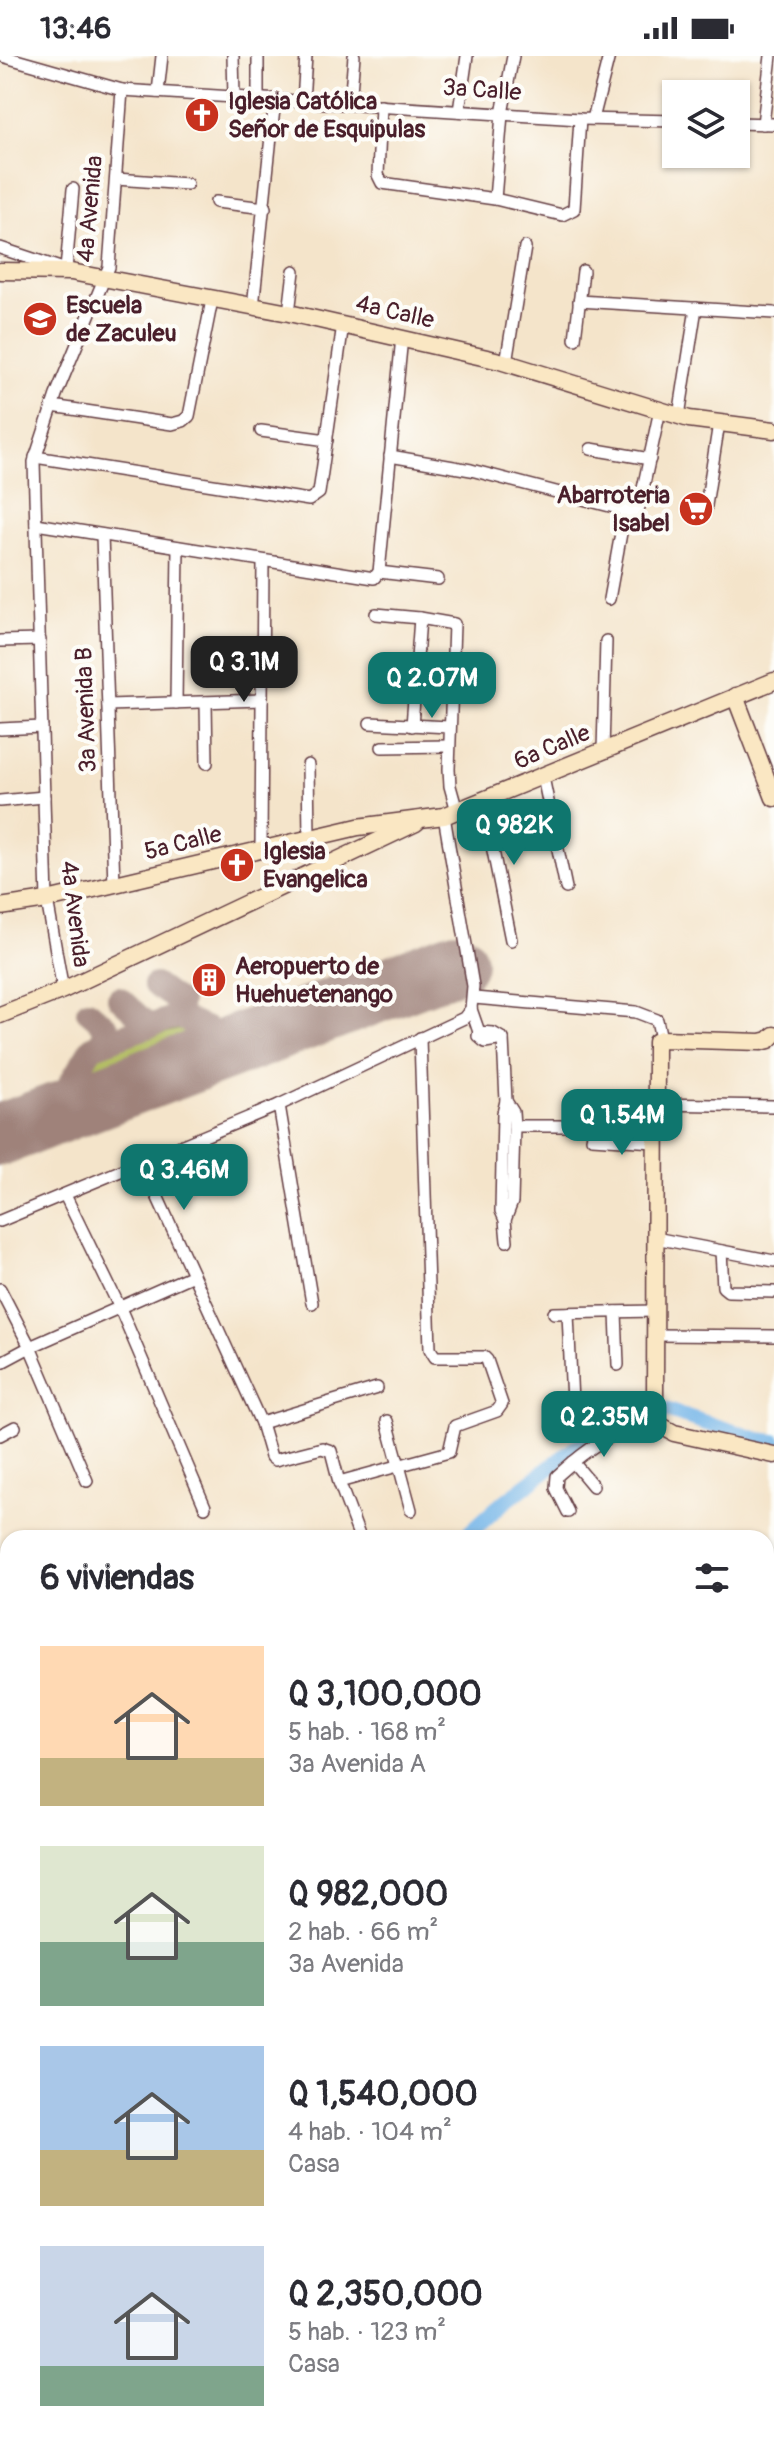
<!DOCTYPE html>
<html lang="es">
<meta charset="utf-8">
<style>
:root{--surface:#fff;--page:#f2f2f3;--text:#2b2b33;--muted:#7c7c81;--accent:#0f766e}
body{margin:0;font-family:Pangolin,sans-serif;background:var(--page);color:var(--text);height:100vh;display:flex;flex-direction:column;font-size:30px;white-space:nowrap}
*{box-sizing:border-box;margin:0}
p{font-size:26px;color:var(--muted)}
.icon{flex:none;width:44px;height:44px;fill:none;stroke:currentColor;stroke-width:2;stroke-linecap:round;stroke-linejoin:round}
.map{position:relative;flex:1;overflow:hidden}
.details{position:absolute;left:0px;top:1474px;width:774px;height:914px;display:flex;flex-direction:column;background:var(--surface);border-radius:24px 24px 0 0;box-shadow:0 2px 6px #0004}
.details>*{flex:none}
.fabs{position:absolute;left:662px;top:24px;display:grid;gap:16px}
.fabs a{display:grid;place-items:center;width:88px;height:88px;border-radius:0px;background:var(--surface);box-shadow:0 2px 6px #0004;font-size:40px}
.price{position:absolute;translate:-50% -68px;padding:0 18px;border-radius:16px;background:var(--accent);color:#fff;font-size:26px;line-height:52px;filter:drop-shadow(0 2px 4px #0008)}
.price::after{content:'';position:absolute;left:50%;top:48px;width:24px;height:18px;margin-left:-12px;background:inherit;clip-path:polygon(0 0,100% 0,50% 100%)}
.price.active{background:#222;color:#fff}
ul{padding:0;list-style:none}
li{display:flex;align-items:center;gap:24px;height:200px;padding:0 40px}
li span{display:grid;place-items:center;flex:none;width:224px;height:160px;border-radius:0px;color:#555}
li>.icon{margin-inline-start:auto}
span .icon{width:96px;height:96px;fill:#fffc;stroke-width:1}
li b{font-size:34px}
h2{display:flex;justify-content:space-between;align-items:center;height:96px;padding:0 40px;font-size:34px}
.status{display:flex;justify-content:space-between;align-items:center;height:56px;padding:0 40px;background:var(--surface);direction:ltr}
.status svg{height:22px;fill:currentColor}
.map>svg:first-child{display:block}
</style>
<div class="status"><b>13:46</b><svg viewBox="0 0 49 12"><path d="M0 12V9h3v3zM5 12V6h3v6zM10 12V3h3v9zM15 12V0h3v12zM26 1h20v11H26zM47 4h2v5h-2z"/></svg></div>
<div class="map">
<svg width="774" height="2387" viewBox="0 0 774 2387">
<rect width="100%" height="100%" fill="#fdfcf7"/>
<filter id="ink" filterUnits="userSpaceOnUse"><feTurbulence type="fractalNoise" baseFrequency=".0125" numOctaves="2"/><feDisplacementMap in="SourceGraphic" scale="16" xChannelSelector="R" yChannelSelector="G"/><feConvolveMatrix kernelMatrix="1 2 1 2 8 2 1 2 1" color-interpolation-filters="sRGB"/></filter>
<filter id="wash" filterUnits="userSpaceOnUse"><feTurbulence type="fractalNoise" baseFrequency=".006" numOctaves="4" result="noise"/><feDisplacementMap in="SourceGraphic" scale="32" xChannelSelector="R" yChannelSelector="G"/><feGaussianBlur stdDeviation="1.8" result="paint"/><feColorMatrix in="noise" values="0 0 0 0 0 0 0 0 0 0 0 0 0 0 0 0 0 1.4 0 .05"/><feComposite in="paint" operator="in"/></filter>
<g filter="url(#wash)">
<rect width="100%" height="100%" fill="#f4e4ca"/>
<g fill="#b0bb5d" stroke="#7d6d44" stroke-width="2">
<path d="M180,973L193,975L207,986L206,990L83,1034C78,1023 84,1008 95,1001C111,991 161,977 180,973Z"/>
<path d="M8,2143V2380H264V2387H0V2144Z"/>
</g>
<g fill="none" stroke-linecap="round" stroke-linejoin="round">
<g stroke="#74b5e8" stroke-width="16">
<path d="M464,1482L498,1451L620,1358L640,1350L650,1349L759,1384L774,1386"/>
<path d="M0,1658L8,1654"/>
</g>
<g stroke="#9f827a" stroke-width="24">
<path d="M155,929L180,947L177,960"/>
<path d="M119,942L142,963L139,973"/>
<path d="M88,955L107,971L100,988"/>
<path d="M50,1060L92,991L177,960L241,988"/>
</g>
<path stroke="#9f827a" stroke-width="62" d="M0,1079L456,906"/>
</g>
</g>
<g filter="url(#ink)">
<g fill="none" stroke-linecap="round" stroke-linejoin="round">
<g stroke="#643d43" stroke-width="14">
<g id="street">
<path d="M2,0L122,34L580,63L676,65"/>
<path d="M233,0L234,41"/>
<path d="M158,36L162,0"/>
<path d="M258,42V0"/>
<path d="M303,45L306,0"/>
<path d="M350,48L354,0"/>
<path d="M381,50L378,119L382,127L495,143L562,159L574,153L580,63"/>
<path d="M459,55L467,0"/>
<path d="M593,63L609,0"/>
<path d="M736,67L774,68"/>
<path d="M763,68L771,0"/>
<path d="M116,123L187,128"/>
<path d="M495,143L502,58L513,0"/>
<path d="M216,146L265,152"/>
<path d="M0,192L60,212"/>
<path d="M66,214L73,133"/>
<path d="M579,245L774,257"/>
<path d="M253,251L275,43"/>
<path d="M289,257L294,215"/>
<path d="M575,283L583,215"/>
<path d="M506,307L525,191"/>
<path d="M52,350L172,368L183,365L189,360L212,244"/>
<path d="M679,360L696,252"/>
<path d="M261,375L327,384"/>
<path d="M591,393L650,403"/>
<path d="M390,400L471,414L633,456L639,451L660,354"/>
<path d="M35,401L309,444L319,437L343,268"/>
<path d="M705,456L719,367"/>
<path d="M36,468L374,522L379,516L402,281"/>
<path d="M102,479L114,828"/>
<path d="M379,516L438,523"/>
<path d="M609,543L625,455"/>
<path d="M376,558L420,562L454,568L449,713L450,730L457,755"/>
<path d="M0,585L40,584"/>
<path d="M206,646L207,707"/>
<path d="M176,647L178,491"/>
<path d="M108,649L262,644"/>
<path d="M370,667L449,671"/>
<path d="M412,670L420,562"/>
<path d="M0,673L42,671"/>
<path d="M382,691L449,690"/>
<path d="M603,695L606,585"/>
<path d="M308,709L309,782"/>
<path d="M543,721L566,832"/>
<path d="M0,745L44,741"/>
<path d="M483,745L511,884"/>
<path d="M261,792L263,505"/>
<path d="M63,934L47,844L34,406L56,339L109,211L122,34"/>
<path d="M474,942L636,956L657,964L661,983"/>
<path d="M471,953L479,976L493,977L503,983L506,1045L503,1057L501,1155L505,1164L507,1185"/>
<path d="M479,976L478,980L485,986L503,983"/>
<path d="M654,1048L774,1050"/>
<path d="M279,1049L312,1247"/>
<path d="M514,1070H566"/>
<path d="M592,1082L655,1086"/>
<path d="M142,1107L261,1367L271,1401L275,1404L322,1392L331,1395L339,1426L360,1482"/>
<path d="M65,1139L120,1252L205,1451"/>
<path d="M505,1164L512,1146L514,1070L513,1056L506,1045"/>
<path d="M0,1165L279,1049L464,962L471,953L473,930L444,760"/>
<path d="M655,1182L774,1205"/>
<path d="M721,1195L723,1231L728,1235L774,1236"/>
<path d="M0,1233L30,1291L87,1425"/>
<path d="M616,1256L618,1309"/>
<path d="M554,1257L655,1255"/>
<path d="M568,1257L572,1347"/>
<path d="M655,1279L774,1280"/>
<path d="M0,1307L30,1291L193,1219"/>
<path d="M387,1365L411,1454"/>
<path d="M261,1367L377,1332"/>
<path d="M0,1379L15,1371"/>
<path d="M573,1406L593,1430"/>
<path d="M339,1426L449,1396L455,1370L497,1355L502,1348L487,1304L484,1301H435L430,1293L420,982"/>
<path d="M568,1456L556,1432L557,1420C589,1391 612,1375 655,1364"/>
<path d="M766,1586H774"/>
<path d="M766,1653L774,1652"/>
<path d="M766,1684H774"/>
<path d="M766,1845L774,1846"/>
<path d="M766,1980H774"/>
<path d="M0,2149L8,2139"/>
<path d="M766,2152L774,2153"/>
<path d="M766,2250L774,2252"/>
<path d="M0,2286L8,2272"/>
<path d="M766,2295L774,2297"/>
<path d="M409,2387L410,2380"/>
<path d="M437,2387L439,2380"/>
</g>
</g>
<g stroke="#643d43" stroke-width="19">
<g id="secondary">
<path d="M0,215L71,216L289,257L500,305L689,363L774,374"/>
<path d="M735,640L774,742"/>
<path d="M0,851L47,844L358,771L444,760L774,625"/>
<path d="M0,959L63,934L416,767"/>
<path d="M655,1344L656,986L661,983L761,986L769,984L774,979"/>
<path d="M654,1357L656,1367L674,1377L774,1399"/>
</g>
</g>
<use href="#street" stroke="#fff" stroke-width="11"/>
<use href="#secondary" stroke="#fae7c3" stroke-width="16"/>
</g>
</g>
<defs>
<g id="church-disc" transform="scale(1.8)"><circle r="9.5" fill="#c8321e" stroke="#fdfcf7"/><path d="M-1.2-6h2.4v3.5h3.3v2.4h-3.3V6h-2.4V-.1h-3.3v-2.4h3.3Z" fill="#fff"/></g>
<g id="school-disc" transform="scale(1.8)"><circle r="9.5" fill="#c8321e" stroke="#fdfcf7"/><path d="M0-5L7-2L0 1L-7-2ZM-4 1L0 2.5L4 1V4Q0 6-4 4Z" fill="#fff"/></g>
<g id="supermarket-disc" transform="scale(1.8)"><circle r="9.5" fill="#c8321e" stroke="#fdfcf7"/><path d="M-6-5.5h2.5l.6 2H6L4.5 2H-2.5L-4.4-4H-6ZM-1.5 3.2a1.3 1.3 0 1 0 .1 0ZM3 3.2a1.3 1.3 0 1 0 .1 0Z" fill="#fff"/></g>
<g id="building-disc" transform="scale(1.8)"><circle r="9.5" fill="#c8321e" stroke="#fdfcf7"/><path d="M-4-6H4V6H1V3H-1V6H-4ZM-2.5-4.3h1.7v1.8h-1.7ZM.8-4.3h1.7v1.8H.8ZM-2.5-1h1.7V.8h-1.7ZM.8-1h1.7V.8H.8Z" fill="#fff"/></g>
</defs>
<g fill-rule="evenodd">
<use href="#church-disc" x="202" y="59"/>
<use href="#school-disc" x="40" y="263"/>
<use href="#supermarket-disc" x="696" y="453"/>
<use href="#church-disc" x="237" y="809"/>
<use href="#building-disc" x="209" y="924"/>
</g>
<g text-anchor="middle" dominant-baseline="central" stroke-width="8" stroke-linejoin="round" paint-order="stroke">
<g font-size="24" fill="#4a1f2b" stroke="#fdfcf7">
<text transform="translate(482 34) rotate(4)">3a Calle</text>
<text transform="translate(90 153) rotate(-85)">4a Avenida</text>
<text transform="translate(395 256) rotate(13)">4a Calle</text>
<text transform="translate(86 654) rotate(-92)">3a Avenida B</text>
<text transform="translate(552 691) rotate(-23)">6a Calle</text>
<text transform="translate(183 787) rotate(-14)">5a Calle</text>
<text transform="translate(75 858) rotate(83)">4a Avenida</text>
</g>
<g font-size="24" font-weight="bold" fill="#4a1f2b" stroke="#fdfcf7" text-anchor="start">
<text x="228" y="45">Iglesia Católica<tspan x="228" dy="28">Señor de Esquipulas</tspan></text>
<text x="66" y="249">Escuela<tspan x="66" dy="28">de Zaculeu</tspan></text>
<text x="670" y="439" text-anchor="end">Abarroteria<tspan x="670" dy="28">Isabel</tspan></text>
<text x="263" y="795">Iglesia<tspan x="263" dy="28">Evangelica</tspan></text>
<text x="235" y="910">Aeropuerto de<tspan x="235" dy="28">Huehuetenango</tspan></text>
</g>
</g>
</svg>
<div class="fabs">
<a><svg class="icon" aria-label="layers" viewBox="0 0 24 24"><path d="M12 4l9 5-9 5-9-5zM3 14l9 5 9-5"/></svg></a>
</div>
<b class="price active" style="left:244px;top:648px">Q 3.1M</b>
<b class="price" style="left:432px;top:664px">Q 2.07M</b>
<b class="price" style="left:514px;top:811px">Q 982K</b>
<b class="price" style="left:622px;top:1101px">Q 1.54M</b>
<b class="price" style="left:184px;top:1156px">Q 3.46M</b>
<b class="price" style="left:604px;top:1403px">Q 2.35M</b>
<section class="details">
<h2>6 viviendas<svg class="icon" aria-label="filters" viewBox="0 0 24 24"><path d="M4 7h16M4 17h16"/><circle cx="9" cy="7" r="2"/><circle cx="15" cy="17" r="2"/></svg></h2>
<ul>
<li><span style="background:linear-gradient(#ffd9b3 70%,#c2b280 0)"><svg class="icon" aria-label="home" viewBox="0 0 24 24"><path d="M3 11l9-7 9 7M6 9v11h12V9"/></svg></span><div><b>Q 3,100,000</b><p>5 hab. · 168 m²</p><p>3a Avenida A</p></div></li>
<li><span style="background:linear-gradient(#dfe7d0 60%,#7fa58c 0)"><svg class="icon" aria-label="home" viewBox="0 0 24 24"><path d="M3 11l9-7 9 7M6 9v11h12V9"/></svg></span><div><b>Q 982,000</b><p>2 hab. · 66 m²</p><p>3a Avenida</p></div></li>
<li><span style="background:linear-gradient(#a9c7e8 65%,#c2b280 0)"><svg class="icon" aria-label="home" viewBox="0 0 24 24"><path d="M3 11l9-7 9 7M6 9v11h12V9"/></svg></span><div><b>Q 1,540,000</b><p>4 hab. · 104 m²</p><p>Casa</p></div></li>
<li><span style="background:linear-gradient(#c9d6e8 75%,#7fa58c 0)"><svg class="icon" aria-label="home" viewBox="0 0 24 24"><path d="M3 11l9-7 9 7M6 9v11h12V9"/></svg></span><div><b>Q 2,350,000</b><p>5 hab. · 123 m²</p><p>Casa</p></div></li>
</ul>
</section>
</div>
